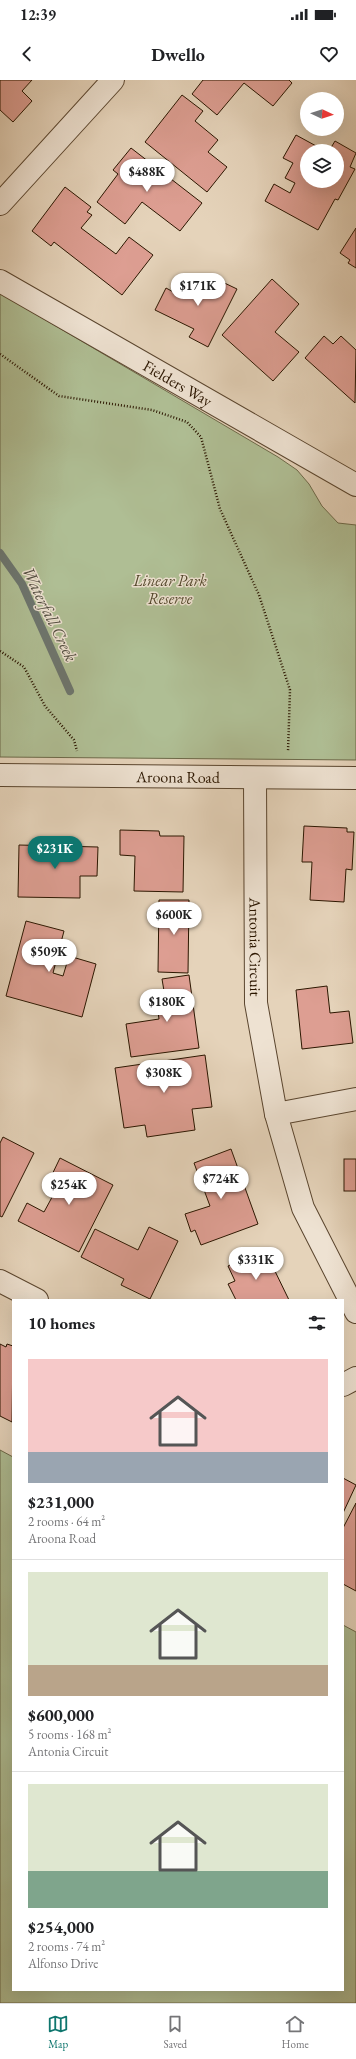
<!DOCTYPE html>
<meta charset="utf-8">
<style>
:root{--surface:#fff;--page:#f6f6f6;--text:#202124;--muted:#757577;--line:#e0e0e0;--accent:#0f766e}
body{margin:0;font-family:"EB Garamond",serif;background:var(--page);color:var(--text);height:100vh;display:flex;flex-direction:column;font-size:15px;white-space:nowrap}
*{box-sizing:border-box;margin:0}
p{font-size:13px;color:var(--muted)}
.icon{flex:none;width:22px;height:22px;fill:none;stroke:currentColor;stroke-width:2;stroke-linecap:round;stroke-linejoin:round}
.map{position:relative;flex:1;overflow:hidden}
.details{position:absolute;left:12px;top:1219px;width:332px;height:692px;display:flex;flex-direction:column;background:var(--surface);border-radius:0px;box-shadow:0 4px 16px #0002}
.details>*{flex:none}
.needle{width:26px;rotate:94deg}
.tools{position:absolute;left:300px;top:12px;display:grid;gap:8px}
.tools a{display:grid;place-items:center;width:44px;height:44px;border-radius:50%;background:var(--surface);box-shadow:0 4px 16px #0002;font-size:20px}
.price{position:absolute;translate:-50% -34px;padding:0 9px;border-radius:14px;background:#fff;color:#222;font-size:13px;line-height:26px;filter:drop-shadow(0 1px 2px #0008)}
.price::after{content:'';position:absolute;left:50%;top:24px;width:12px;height:9px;margin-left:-6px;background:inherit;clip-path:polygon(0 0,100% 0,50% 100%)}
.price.on{background:var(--accent);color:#fff}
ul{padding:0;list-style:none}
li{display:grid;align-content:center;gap:8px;height:212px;padding:0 16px}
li+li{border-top:1px solid var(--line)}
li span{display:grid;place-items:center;height:124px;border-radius:0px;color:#555}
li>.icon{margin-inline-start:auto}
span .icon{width:72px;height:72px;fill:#fffc;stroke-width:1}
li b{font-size:17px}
h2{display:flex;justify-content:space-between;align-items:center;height:48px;padding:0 16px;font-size:17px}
.status{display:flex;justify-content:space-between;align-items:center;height:28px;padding:0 20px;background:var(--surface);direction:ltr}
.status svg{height:11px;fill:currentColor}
header{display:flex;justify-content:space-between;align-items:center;height:52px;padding:0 16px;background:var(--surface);font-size:18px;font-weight:700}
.tabs{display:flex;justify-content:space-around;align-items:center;height:56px;border-top:1px solid var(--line);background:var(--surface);font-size:11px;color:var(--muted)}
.tabs a{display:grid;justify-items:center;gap:2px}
.tabs .on{color:var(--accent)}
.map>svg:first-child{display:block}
</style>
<div class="status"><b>12:39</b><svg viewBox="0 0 49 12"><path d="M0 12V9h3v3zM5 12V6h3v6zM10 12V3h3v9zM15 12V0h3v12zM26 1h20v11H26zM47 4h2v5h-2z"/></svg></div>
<header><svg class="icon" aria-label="back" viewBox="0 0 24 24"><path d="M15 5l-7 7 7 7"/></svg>Dwello<svg class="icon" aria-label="heart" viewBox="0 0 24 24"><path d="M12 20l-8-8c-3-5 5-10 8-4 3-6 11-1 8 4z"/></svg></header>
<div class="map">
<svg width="356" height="1923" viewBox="0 0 356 1923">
<rect width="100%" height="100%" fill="#e5d3ba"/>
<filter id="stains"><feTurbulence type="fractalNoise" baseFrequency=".005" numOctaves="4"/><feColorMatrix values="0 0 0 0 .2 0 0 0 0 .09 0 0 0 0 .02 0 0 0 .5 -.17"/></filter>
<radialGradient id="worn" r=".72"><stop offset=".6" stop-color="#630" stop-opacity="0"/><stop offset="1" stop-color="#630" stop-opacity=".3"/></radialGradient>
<g fill="#afbe94" stroke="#6d6a4a">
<path d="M0,213L278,377L297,390L309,404L322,426L338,443L356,445V680L0,677Z"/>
<path d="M0,1370L13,1377V1910H343V1545L356,1552V1923H0Z"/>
</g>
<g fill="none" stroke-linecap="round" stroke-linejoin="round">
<path stroke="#6d766f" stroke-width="8" d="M0,473L22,504L70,611"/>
</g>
<g fill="#dd9e92" stroke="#2b1600">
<path d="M0,0H32L22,11L32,21L13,42L0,30Z"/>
<path d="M203,0H289L292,3L273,26L244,3L217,35L192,14Z"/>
<path d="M182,15L203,31L195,41L218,60L208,72L227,87L207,112L145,62Z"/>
<path d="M296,55L318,67L317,70L318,71H307V101H337V71H329L335,61L356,73L350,87L355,89L338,120L335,119L318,150L265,121L274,104L290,113L295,103L285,98L293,83L283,78Z"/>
<path d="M131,68L202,123L180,151L142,122L125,144L97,122L118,94L113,90Z"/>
<path d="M65,107L91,127L87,132L92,135L81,148L116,174L129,157L153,175L122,215L54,162L51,166L32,151Z"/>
<path d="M356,148V188L348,183L350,180L340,173Z"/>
<path d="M188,195L210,206L214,198L237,209L208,267L189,257L194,249L155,230L166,208L179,215Z"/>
<path d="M272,199L299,224L275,252L299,272L273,301L222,255Z"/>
<path d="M324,256L333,264L341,256L356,270L355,323L305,278Z"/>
<path d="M304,746L347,748V752H354L352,790L346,789L344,822L310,820L312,782H302Z"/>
<path d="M120,750L159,751L160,756H184L183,812L134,811L135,776L120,775Z"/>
<path d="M19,765L98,767L97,796H80V818L18,817Z"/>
<path d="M159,820H189L188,893L158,892Z"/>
<path d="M26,841L64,851L53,893L63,896L69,876L96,884L82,937L6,916Z"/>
<path d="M189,895L199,968L131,977L126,944L159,939L156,919L165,917L162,899Z"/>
<path d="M327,906L330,933L349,931L353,963L302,969L296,910Z"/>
<path d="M205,975L212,1027L192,1029L195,1050L147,1057L145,1045L124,1048L115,988Z"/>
<path d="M3,1057L34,1073L2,1137L0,1136V1063Z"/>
<path d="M231,1069L258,1144L201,1165L195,1150L191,1152L185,1134L210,1126L194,1083Z"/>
<path d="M60,1078L113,1105L79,1172L18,1141L27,1123L44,1132L57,1108L48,1103Z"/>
<rect x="344" y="1079" width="12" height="32"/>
<path d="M149,1147L178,1161L150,1219L121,1205L124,1199L81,1177L95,1149L138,1170Z"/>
<path d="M259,1172L266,1188L272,1185L289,1220H236L228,1204L235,1201L228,1186Z"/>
<path d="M0,1264L6,1267L7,1264L13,1266L12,1342L0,1336Z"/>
<path d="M343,1398L356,1405L343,1433Z"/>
<path d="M356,1423V1511L343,1504V1448Z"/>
</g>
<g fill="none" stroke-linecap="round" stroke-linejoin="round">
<g stroke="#5a452e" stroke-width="24">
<g id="street">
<path d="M0,124L113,0"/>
<path id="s1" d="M0,201L356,405"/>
<path id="s2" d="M0,695L356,698"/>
<path id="s3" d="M255,698L256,923L276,1034L303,1128L356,1232"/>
<path d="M276,1034L356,1019"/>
<path d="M0,1201L37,1220"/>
<path d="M343,1305L356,1298"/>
</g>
</g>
<g stroke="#2b1600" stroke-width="2.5" stroke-dasharray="1 2" stroke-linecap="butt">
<path d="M0,274L59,316L152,330L187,342L201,357L220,429L259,515L290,610L288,672"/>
<path d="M0,571L24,587L45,626L74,660L77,671"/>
</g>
<use href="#street" stroke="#eee2d2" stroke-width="22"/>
</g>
<g text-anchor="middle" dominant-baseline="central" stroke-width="3" stroke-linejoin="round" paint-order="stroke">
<g font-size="16" fill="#2b1600" stroke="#eee2d2">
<text stroke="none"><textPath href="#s1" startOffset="205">Fielders Way</textPath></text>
<text stroke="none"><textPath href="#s2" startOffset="178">Aroona Road</textPath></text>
<text stroke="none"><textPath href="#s3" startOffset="169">Antonia Circuit</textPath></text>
</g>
<g font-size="16" font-style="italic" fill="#53482c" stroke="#eee2d2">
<text x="170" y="500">Linear Park<tspan x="170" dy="18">Reserve</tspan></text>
</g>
<g font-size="17" font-style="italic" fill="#524e41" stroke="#eee2d2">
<text transform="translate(50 534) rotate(64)">Waterfall Creek</text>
</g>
</g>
<rect width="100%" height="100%" filter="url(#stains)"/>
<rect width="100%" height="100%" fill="url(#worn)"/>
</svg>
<div class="tools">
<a><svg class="needle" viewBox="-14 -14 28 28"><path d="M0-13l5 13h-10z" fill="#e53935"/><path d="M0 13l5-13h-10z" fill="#757577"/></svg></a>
<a><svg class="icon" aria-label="layers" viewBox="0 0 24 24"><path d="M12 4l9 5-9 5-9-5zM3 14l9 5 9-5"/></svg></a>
</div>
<b class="price" style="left:147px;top:113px">$488K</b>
<b class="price" style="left:198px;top:227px">$171K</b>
<b class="price on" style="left:55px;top:790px">$231K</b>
<b class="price" style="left:174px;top:856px">$600K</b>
<b class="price" style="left:49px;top:893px">$509K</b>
<b class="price" style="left:167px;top:943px">$180K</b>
<b class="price" style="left:164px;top:1014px">$308K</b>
<b class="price" style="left:221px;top:1120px">$724K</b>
<b class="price" style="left:69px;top:1126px">$254K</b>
<b class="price" style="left:256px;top:1201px">$331K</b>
<section class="details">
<h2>10 homes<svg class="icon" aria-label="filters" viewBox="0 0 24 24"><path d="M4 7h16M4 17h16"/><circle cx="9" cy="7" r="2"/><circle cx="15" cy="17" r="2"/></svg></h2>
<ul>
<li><span style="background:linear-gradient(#f6c9c9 75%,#9aa5b1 0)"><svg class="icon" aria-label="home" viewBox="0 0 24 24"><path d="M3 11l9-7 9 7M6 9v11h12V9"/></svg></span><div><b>$231,000</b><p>2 rooms · 64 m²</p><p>Aroona Road</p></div></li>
<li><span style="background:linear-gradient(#dfe7d0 75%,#b9a48a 0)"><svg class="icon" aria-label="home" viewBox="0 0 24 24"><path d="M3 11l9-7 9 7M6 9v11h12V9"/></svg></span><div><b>$600,000</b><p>5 rooms · 168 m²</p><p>Antonia Circuit</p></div></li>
<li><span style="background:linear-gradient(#dfe7d0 70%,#7fa58c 0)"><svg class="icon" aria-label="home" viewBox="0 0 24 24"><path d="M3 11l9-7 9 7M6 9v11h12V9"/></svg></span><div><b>$254,000</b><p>2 rooms · 74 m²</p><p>Alfonso Drive</p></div></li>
</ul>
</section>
</div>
<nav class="tabs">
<a class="on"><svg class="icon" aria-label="map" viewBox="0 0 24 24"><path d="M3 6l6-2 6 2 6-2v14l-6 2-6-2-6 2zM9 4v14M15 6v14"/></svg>Map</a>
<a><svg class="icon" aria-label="saved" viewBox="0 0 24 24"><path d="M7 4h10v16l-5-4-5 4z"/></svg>Saved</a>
<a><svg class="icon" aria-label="home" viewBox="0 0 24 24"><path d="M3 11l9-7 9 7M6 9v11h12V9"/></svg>Home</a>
</nav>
